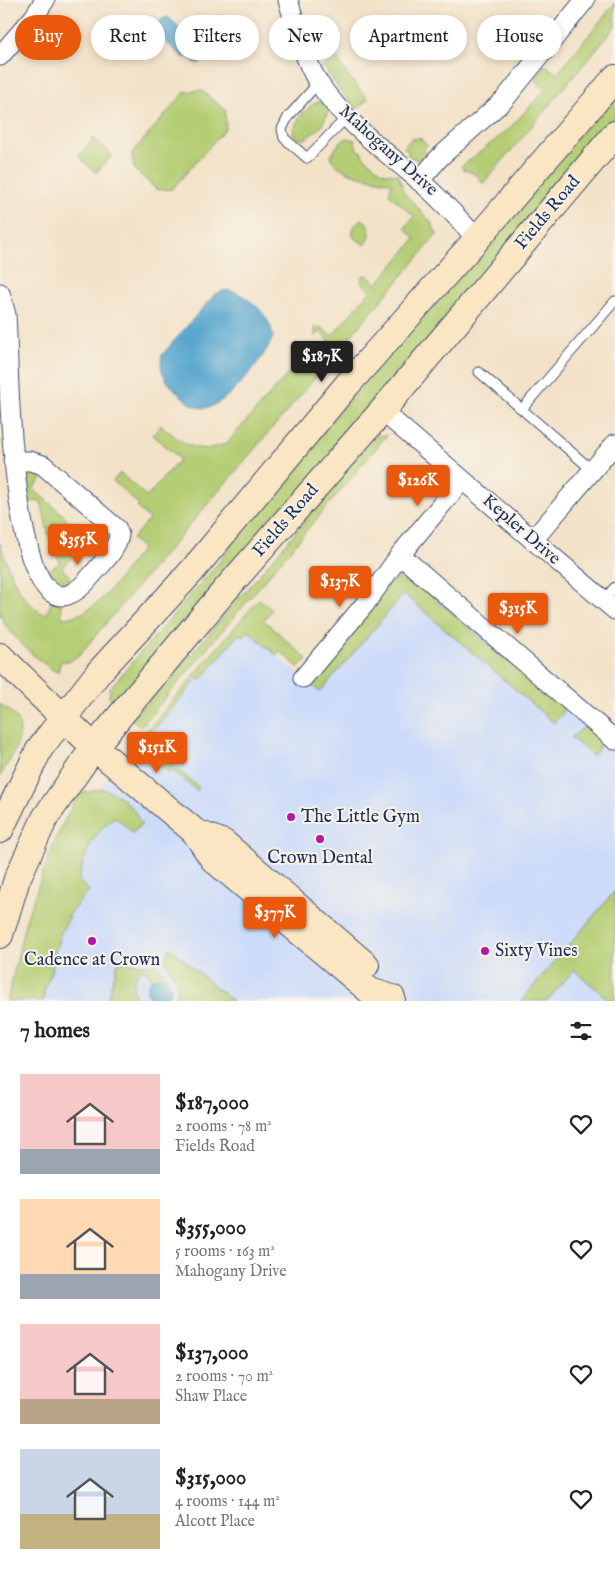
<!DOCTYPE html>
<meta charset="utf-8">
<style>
:root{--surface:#fff;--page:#f6f6f6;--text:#222;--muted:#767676;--accent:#ea580c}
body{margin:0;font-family:"IM FELL English",serif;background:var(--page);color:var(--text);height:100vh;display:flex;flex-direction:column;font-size:19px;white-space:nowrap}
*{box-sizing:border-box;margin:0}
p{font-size:16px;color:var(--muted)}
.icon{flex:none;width:28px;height:28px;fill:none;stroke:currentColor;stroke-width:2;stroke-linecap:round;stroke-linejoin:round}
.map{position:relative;height:1001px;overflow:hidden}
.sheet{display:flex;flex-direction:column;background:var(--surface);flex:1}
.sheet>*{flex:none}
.hud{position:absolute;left:15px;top:15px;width:585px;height:45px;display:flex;gap:10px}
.price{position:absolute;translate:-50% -42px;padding:0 11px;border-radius:5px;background:var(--accent);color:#fff;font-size:16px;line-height:32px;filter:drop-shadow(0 1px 2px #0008)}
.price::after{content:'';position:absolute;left:50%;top:30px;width:15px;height:11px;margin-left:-8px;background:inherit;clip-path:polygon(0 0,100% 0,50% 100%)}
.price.on{background:#222;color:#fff}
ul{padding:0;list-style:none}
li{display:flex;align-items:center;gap:15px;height:125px;padding:0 20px}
li span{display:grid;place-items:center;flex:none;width:140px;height:100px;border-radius:0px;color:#555}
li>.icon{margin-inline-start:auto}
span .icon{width:60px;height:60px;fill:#fffc;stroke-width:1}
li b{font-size:21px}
h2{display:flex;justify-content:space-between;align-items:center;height:60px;padding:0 20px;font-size:21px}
.chip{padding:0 18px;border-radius:22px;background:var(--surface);box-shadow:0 2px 8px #0003;font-size:18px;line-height:45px}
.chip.on{background:var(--accent);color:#fff}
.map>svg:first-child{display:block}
</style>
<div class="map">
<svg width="615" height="1001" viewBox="0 0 615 1001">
<rect width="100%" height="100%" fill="#f7f3e8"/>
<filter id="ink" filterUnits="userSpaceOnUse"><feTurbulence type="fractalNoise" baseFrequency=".02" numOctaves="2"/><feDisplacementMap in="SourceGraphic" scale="10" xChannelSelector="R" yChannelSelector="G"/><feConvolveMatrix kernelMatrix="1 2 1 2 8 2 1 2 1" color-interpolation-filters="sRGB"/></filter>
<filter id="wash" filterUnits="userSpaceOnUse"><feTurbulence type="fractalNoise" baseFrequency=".0096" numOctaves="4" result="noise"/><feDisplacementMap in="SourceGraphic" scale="20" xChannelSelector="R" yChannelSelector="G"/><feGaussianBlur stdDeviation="1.12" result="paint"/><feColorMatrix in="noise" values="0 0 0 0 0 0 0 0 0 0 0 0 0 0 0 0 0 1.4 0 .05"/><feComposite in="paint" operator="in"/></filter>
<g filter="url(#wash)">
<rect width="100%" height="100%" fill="#f3e2c7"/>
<path fill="#ccdbfa" d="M401,556L615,737V1001H25L86,806L146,731L239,623L302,677Z"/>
<g fill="#b5ce74" stroke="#687e69">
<path d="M615,3V27L483,184L477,175L463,169L461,167L509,129L545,90L535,80L542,67L547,66L557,74Z"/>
<path d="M337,58L347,75L368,99L357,109L342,93L324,67Z"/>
<path d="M201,90L225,110L226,128L172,189L157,190L134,169L132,153L185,92Z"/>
<path d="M615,94V122L122,697L114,699L109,697L110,688L221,560L275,486Z"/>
<path d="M321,101L329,110L321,127L305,139H297L293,133C296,119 307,105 321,101Z"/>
<path d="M94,138L112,155L96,173L78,156Z"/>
<path d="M347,138L355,140L357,150L361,151L363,156L382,172L399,175L404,193L431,222L437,235L79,655L70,661H61L58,672L55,671C39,662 3,630 0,613C0,591 0,566 0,543C9,571 19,602 46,615L51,603L55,601L61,604L62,618C98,617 121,574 142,549L132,539L149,519L137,508L139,505L113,481L120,473L147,497L180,459L153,435L161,425C184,445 197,456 227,443L309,350L316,356L329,341L320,332L315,337V327L322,328L332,336L370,291L361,282L362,276L367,275L377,284L415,239L405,228L414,216L389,194L392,183C374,178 337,176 331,156L339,143Z"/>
<path d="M420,138L427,145L423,151L426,154L418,160L407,156L409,153L404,147L411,139Z"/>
<path d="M361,219L366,222C371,230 372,238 365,245L353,237V228Z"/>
<path d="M387,435L141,727L131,718L172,677L305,521V513L376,436Z"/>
<path d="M31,471L37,472L42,478L33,489L89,537L98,527L104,531C106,539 104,547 96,549L86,541L62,568L70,577L68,583L62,585L50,577L49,570L60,563L48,533L41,501L28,502L25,477Z"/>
<path d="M402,577C417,577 431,587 436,600L563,707L562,714L554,723L404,594L320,692L309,683L389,583Z"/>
<path d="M259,599L272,610L264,620L307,659L299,668L280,651L276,655L248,631L243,637L239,634L200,681L193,676Z"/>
<path d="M191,679L195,682L151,733V736L146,731Z"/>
<path d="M0,704C5,708 12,712 15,717C29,735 9,760 0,777Z"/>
<path d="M585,726L599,738V748L593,756L571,738Z"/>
<path d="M138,741L155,755L158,752L199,788L197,791L175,772L167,771L136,744Z"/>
<path d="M101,789C113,790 125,800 133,809C137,814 136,818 142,823L133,833L115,817C93,832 83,856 79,881L89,890L68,916L70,917L61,932L55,953L57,954L43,995H45L44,1001H7L26,920L55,840L75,800L81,793Z"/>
<path d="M615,891V1001H610L574,970L547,1001H521Z"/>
<path d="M170,948L232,1001H176L177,982L165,960Z"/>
<path d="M118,962L156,965L169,978L167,980L162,977L152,979L145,969C131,974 132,990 137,1001H107Z"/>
</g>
<g fill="#53a4cd" stroke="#376a96">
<path d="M219,16H224L234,25V29L212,55L207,56L200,63H196L188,57H183L155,32L154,28L163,18L168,17L191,38L201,37Z"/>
<path d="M226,290C246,292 272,316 273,337C267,355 226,406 206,408C193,409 183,398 174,389C164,379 159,370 162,355L215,294Z"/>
<circle cx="159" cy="989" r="12"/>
</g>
</g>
<g filter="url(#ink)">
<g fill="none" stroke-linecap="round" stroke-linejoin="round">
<g stroke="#3b4a6e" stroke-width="11">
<g id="lane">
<path d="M319,82L288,117L282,129L284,138L307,158L347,117"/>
<path d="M479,372L592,470"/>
<path d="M522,409L615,301"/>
<path d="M603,600L615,587"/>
</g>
</g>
<g stroke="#3b4a6e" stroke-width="21">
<g id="street">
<path d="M288,0C296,27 303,57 318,82C345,123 385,151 421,182C442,200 459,219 477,239"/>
<path d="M0,56L34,17L45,0"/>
<path d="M419,181L440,157L504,100L585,0"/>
<path d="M0,293L6,315C9,344 7,682 92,575C102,563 117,550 119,535L117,529L43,465L30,461H13"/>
<path d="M382,411L615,610"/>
<path d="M533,540L615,444"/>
<path d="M400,555L615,740"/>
<path d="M303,678L365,604L400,555L462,480"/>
</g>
</g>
<g stroke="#3b4a6e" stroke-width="28">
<g id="secondary">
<path d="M0,656L94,747L194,831L213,859L370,991L392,998"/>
<path d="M0,830L40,748L99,672L192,571L347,385L477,239L615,78"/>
<path d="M195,832L224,843L366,965"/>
<path d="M0,935L17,879L45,818L94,747L221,595L382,411L615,134"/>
</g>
</g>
<use href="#lane" stroke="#fff" stroke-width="9"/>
<use href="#street" stroke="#fff" stroke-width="19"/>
<use href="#secondary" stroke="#fbe6c4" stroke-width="26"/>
</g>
</g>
<g fill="#b5179e" stroke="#f7f3e8" stroke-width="2">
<circle cx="291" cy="817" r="5"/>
<circle cx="320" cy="839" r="5"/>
<circle cx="92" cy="941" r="5"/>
<circle cx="485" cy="951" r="5"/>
</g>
<g text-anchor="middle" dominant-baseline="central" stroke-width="4" stroke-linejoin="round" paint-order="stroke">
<g font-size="18" fill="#1b2f5e" stroke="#f7f3e8">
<text transform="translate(388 151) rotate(42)">Mahogany Drive</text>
<text transform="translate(548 213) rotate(-50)">Fields Road</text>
<text transform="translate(286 521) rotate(-49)">Fields Road</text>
<text transform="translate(521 530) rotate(41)">Kepler Drive</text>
</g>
<g font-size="18" fill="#1b2f5e" stroke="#f7f3e8" text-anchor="start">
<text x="301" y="817">The Little Gym</text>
<text x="320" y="858" text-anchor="middle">Crown Dental</text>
<text x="495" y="951">Sixty Vines</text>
<text x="92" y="960" text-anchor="middle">Cadence at Crown</text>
</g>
</g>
</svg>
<b class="price on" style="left:322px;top:383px">$187K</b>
<b class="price" style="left:418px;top:507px">$126K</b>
<b class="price" style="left:78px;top:566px">$355K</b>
<b class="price" style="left:340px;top:608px">$137K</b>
<b class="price" style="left:518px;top:635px">$315K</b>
<b class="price" style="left:157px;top:774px">$151K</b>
<b class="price" style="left:275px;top:939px">$377K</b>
<div class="hud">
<a class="chip on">Buy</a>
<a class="chip">Rent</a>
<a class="chip">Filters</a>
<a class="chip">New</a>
<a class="chip">Apartment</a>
<a class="chip">House</a>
</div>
</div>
<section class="sheet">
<h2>7 homes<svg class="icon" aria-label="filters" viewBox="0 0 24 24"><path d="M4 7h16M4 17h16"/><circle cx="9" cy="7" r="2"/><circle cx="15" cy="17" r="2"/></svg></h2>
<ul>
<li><span style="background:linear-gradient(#f6c9c9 75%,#9aa5b1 0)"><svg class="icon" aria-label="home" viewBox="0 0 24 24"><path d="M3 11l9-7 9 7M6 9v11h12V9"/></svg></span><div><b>$187,000</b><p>2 rooms · 78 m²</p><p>Fields Road</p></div><svg class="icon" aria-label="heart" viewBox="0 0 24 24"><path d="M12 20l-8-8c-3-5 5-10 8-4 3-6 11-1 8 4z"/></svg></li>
<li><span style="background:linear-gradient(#ffd9b3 75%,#9aa5b1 0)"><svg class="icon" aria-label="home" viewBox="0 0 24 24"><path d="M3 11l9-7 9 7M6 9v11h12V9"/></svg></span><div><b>$355,000</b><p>5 rooms · 163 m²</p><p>Mahogany Drive</p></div><svg class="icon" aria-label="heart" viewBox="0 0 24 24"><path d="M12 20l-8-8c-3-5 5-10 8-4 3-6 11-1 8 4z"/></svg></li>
<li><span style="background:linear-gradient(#f6c9c9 75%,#b9a48a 0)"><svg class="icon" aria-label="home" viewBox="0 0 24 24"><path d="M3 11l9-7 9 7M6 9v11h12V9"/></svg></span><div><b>$137,000</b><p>2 rooms · 70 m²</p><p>Shaw Place</p></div><svg class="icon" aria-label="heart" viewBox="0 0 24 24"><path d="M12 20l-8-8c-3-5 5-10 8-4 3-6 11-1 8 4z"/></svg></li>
<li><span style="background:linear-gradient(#c9d6e8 65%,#c2b280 0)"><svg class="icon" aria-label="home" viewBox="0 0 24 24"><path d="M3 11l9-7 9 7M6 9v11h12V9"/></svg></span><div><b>$315,000</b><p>4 rooms · 144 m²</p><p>Alcott Place</p></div><svg class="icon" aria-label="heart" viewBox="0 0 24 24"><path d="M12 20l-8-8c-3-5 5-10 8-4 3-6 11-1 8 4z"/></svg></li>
</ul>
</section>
